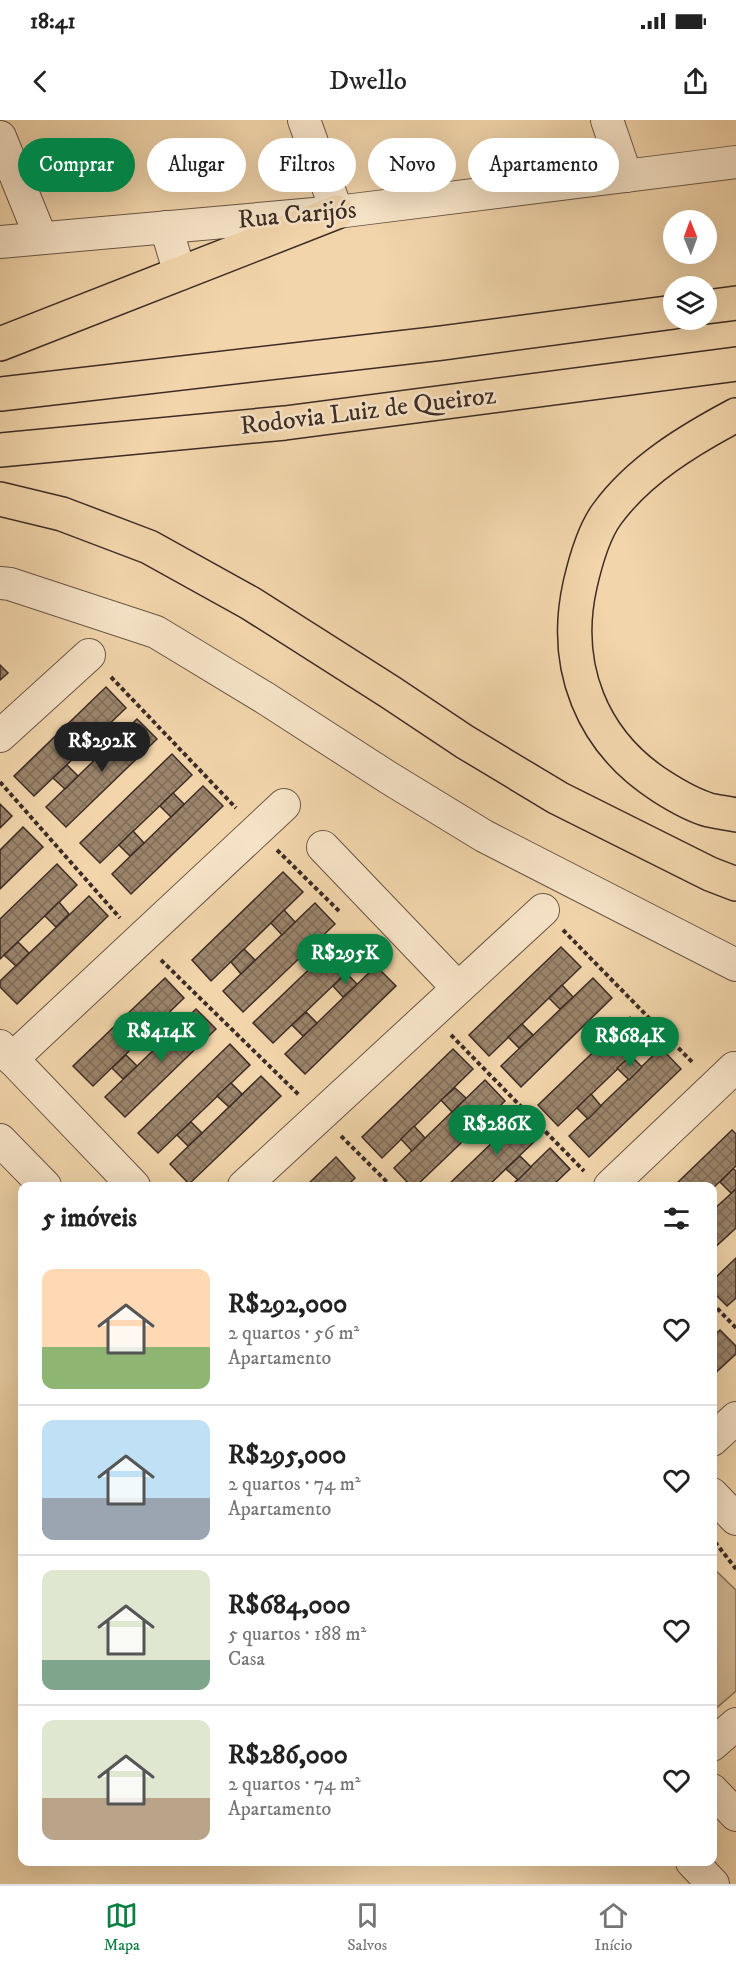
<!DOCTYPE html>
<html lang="pt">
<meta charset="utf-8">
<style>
:root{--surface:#fff;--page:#f2f2f2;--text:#222;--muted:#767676;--line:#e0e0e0;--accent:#0b8043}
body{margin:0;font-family:"IM FELL DW Pica",serif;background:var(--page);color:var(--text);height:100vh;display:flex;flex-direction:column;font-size:22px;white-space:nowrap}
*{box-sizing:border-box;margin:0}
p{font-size:20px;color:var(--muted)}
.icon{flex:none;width:33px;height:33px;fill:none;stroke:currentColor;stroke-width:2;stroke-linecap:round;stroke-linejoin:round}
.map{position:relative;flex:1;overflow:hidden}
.drawer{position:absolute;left:18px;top:1062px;width:699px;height:684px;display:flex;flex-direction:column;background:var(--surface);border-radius:12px;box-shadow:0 6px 24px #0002}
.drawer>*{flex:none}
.banner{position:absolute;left:18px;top:18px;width:700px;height:54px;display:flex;gap:12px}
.needle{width:39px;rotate:359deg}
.fabs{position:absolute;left:663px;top:90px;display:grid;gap:12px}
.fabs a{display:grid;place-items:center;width:54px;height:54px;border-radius:50%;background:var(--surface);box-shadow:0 6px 24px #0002;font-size:30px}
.price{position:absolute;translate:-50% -51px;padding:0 14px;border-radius:21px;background:var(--accent);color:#fff;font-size:20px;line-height:39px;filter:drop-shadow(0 2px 3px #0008)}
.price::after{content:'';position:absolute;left:50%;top:36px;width:18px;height:14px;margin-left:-9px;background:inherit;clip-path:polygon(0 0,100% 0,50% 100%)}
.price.on{background:#222;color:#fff}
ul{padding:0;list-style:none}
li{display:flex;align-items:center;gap:18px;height:150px;padding:0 24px}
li+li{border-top:2px solid var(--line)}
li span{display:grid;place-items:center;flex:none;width:168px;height:120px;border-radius:12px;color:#555}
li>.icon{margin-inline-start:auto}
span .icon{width:72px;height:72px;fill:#fffc;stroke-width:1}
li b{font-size:26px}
h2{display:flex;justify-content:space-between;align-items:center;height:72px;padding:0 24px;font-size:26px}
.tag{padding:0 21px;border-radius:27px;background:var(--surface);box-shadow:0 6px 24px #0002;font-size:21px;line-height:54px}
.tag.on{background:var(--accent);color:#fff}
.status{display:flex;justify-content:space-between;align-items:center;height:42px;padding:0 30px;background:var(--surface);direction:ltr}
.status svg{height:16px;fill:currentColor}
header{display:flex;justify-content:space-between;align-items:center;height:78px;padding:0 24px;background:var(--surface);font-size:27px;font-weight:600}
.tab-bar{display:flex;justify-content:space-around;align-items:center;height:84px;border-top:2px solid var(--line);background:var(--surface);font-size:16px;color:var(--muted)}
.tab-bar a{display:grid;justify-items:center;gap:3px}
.tab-bar .on{color:var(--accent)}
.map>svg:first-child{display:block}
</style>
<div class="status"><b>18:41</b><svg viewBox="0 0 49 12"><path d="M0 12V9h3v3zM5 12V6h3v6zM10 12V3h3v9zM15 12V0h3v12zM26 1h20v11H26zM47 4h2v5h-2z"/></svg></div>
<header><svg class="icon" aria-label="back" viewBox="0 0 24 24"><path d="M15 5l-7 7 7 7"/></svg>Dwello<svg class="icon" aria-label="share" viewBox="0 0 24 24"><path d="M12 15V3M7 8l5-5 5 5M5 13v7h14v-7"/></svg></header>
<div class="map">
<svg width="736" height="1764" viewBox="0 0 736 1764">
<defs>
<pattern id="building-cross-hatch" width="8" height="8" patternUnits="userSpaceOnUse" patternTransform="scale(1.5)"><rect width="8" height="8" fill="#9b846b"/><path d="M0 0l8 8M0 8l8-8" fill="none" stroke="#806c58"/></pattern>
</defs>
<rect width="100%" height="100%" fill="#f2d5ab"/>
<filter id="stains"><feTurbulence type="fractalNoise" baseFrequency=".00333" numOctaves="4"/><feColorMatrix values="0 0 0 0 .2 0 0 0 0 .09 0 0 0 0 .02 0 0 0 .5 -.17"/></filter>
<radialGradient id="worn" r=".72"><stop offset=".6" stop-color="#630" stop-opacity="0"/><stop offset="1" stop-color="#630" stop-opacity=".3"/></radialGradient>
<path fill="#d3b894" stroke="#88725d" stroke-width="1.5" d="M712,1447L736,1470V1571L713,1591Z"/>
<g fill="url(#building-cross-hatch)" stroke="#3d2d26" stroke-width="1.5">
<path d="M0,545L8,553L0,560Z"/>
<path d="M106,567L126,588L34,676L14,656Z"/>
<path d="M137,599L157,619L66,707L46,687Z"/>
<path d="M107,606L118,617L105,630L94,619Z"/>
<path d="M172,634L192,655L100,743L80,723Z"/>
<path d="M67,645L78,656L65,669L53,658Z"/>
<path d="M203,666L223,686L131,774L112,754Z"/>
<path d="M173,673L184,684L171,697L160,686Z"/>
<path d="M0,684L12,696L0,708Z"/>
<path d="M23,707L43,727L0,769V730Z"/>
<path d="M133,711L144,723L130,736L119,725Z"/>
<path d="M57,744L77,765L0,839V799Z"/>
<path d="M283,752L303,772L211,861L192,840Z"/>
<path d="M89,776L108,796L17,884L0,867V861Z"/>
<path d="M59,782L69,794L56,807L45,796Z"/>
<path d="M315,783L335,804L243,892L223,871Z"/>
<path d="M284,790L295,802L282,815L271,803Z"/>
<path d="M345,815L365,835L273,923L253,903Z"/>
<path d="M18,822L29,833L16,846L4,835Z"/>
<path d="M561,827L581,847L489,936L469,915Z"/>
<path d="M244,829L255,840L241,854L231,842Z"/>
<path d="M376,846L396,866L305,954L285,934Z"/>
<path d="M346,853L357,864L343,877L333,866Z"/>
<path d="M165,858L184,878L93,966L73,946Z"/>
<path d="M593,858L612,878L521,967L501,946Z"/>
<path d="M562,865L573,877L560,889L549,878Z"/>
<path d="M196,889L216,909L125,997L105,977Z"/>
<path d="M306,892L317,903L303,916L292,905Z"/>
<path d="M166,896L177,907L163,920L152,909Z"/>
<path d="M630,897L650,918L558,1006L538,985Z"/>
<path d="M522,904L533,915L519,928L508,917Z"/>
<path d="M230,924L250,945L158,1033L138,1013Z"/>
<path d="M661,928L681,949L589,1037L569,1016Z"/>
<path d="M453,929L473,949L382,1038L362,1017Z"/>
<path d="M126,935L137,946L123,959L112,948Z"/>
<path d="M631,936L642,947L629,960L617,948Z"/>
<path d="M261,956L281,976L189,1064L170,1044Z"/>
<path d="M485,960L505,981L416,1066H411L394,1048Z"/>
<path d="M231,963L242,974L229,987L217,976Z"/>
<path d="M455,968L466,978L452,992L441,980Z"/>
<path d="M591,974L601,986L588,999L577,988Z"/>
<path d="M519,997L539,1017L488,1066H447Z"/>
<path d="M191,1002L202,1013L188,1026L177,1015Z"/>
<path d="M414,1006L425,1018L412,1031L401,1019Z"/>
<path d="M732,1010L736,1014V1046L712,1069V1066H674Z"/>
<path d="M550,1028L570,1049L552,1066H511Z"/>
<path d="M520,1036L531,1047L518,1060L506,1049Z"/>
<path d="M336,1037L355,1058L347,1066H306Z"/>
<path d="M733,1049L736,1051V1069L731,1073L720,1062Z"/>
<path d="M736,1069V1108L712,1130V1091Z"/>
<path d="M736,1138V1178L727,1186L712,1171V1161Z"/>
<path d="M720,1210L736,1226V1234L712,1256V1217Z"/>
</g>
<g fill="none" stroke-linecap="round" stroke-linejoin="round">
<g stroke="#6a5747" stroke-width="34">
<g id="minor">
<path d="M304,0L337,92"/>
<path d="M607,0L626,56"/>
<path d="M0,17L41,118"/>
<path d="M166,107L180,154"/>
<path d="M0,122L337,92L736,42"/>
<path d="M0,463L10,464L156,512L265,578L389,658L484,716L736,845"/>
<path d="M0,616L89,535"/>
<path d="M323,727L458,868"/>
<path d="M0,926L134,1066"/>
<path d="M12,939L284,685"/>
<path d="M0,1020L45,1066"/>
<path d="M244,1066L543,790"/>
<path d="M610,1066L734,948L736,950"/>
<path d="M712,1320L736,1298"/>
<path d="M712,1374L736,1399"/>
<path d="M712,1625L736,1604"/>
<path d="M712,1670L736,1695"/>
<path d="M692,1742L713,1764"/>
</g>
</g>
<g stroke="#3d2d26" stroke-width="36">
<g id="motorway">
<path d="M706,187L736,183"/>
<path d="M0,224L337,92"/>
<path d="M0,274L442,223L674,192"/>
<path d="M736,295C689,320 639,350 607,394C593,413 585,443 580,465C562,546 591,621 661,666C675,675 692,685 709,690C718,692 727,693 736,695"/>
<path d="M0,330L285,303L736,244"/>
<path d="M0,379L62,394L149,427L250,483L390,572L465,622L558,678L710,754L736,764"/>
</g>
</g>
<g stroke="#3d2d26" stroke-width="4" stroke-dasharray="4.5 3" stroke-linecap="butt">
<path d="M111,557L236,688"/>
<path d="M0,662L120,798"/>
<path d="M277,730L340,792"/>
<path d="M563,810L694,944"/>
<path d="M161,840L299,975"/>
<path d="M451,915L584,1051"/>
<path d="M341,1016L391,1066"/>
<path d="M712,1183L736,1208"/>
<path d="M715,1422L736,1449"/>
</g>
<use href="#minor" stroke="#f7e4c8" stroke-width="32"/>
<use href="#motorway" stroke="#f2d5ab" stroke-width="33"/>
</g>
<g text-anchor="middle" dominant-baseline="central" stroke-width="5" stroke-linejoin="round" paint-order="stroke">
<g font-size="26" fill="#3d2d26" stroke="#f7e4c8">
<text transform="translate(297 95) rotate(-5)">Rua Carijós</text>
<text transform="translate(368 291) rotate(-7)">Rodovia Luiz de Queiroz</text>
</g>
</g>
<rect width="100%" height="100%" filter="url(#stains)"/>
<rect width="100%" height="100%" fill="url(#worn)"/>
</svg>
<div class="fabs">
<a><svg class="needle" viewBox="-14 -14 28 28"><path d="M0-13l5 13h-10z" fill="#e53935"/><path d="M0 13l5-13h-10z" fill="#767676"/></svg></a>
<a><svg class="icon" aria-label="layers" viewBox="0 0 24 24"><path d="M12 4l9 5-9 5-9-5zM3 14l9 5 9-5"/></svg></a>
</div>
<b class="price on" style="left:102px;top:653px">R$292K</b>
<b class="price" style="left:345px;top:865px">R$295K</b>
<b class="price" style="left:161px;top:943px">R$414K</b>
<b class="price" style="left:630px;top:948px">R$684K</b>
<b class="price" style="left:497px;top:1036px">R$286K</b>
<div class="banner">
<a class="tag on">Comprar</a>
<a class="tag">Alugar</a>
<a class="tag">Filtros</a>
<a class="tag">Novo</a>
<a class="tag">Apartamento</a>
</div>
<section class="drawer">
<h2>5 imóveis<svg class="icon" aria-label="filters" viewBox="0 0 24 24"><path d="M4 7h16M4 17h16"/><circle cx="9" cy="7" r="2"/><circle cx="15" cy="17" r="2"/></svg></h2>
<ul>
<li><span style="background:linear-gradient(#ffd9b3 65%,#8fb573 0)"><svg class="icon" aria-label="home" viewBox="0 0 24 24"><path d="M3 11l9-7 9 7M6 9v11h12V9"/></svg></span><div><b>R$292,000</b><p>2 quartos · 56 m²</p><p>Apartamento</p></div><svg class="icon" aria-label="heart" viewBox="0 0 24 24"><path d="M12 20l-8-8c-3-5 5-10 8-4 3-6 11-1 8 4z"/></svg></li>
<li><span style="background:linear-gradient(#bfe0f5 65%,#9aa5b1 0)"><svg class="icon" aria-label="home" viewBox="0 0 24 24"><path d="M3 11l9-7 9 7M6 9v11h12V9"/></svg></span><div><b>R$295,000</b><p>2 quartos · 74 m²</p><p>Apartamento</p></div><svg class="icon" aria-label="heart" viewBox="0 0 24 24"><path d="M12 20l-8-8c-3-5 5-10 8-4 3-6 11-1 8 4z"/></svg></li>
<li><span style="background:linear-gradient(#dfe7d0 75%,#7fa58c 0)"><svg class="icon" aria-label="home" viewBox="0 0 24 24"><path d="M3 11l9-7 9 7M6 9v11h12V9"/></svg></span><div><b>R$684,000</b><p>5 quartos · 188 m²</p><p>Casa</p></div><svg class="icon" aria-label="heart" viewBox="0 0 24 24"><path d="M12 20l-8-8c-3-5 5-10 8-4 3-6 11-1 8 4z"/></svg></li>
<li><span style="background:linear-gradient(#dfe7d0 65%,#b9a48a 0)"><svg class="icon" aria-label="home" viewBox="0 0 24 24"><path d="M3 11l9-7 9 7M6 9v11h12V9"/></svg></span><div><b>R$286,000</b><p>2 quartos · 74 m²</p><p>Apartamento</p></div><svg class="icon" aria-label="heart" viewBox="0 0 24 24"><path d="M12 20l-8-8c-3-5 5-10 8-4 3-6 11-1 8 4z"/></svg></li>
</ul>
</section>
</div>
<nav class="tab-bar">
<a class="on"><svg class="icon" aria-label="map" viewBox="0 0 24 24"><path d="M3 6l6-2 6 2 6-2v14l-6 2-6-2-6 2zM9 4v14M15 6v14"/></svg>Mapa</a>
<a><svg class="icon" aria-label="saved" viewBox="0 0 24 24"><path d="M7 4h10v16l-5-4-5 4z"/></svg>Salvos</a>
<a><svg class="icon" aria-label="home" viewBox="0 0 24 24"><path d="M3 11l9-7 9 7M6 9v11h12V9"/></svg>Início</a>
</nav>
